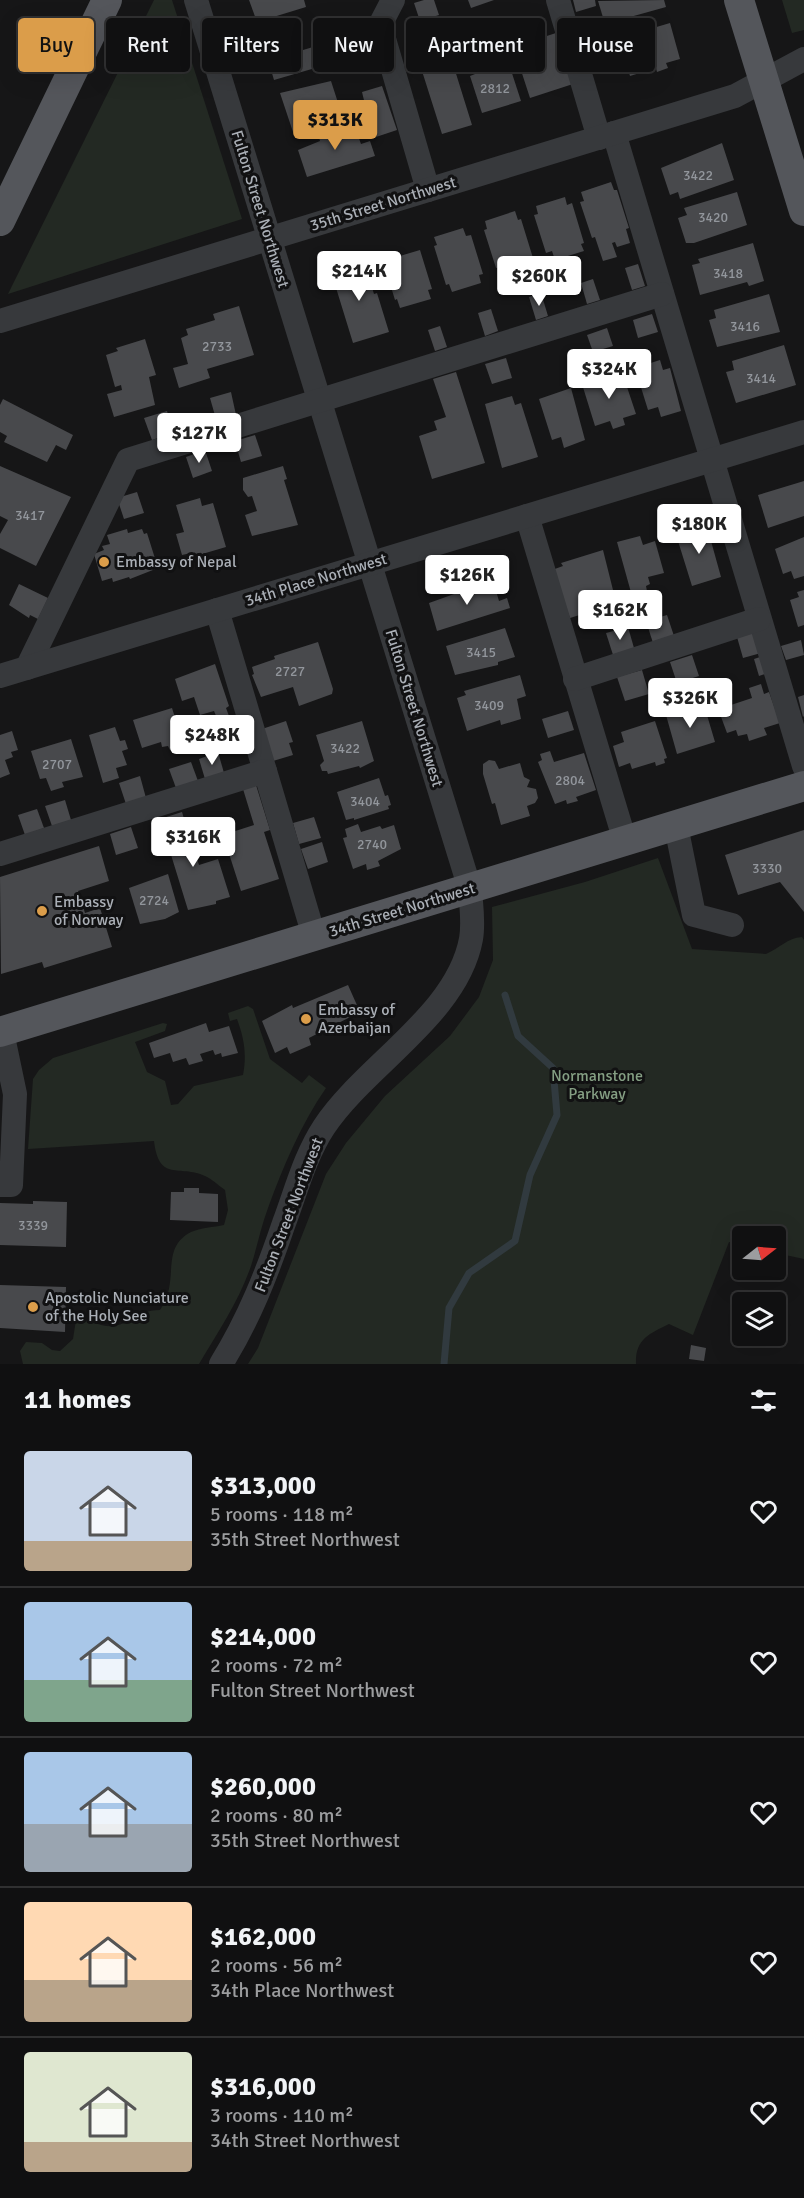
<!DOCTYPE html>
<meta charset="utf-8">
<style>
:root{--surface:#101011;--page:#19191a;--text:#f1f3f6;--muted:#9c9d9f;--line:#303031;--accent:#db9d4a}
body{margin:0;font-family:Signika,sans-serif;background:var(--page);color:var(--text);height:100vh;display:flex;flex-direction:column;font-size:22px;white-space:nowrap}
*{box-sizing:border-box;margin:0}
p{font-size:20px;color:var(--muted)}
.icon{flex:none;width:33px;height:33px;fill:none;stroke:currentColor;stroke-width:2;stroke-linecap:round;stroke-linejoin:round}
.map{position:relative;height:1364px;overflow:hidden}
.side{display:flex;flex-direction:column;background:var(--surface);flex:1}
.side>*{flex:none}
.top-card{position:absolute;left:18px;top:18px;width:768px;height:54px;display:flex;gap:12px}
.needle{width:39px;rotate:73deg}
.tools{position:absolute;left:732px;top:1226px;display:grid;gap:12px}
.tools a{display:grid;place-items:center;width:54px;height:54px;border-radius:6px;background:var(--surface);box-shadow:0 6px 24px #0002,0 0 0 2px var(--line);font-size:30px}
.price{position:absolute;translate:-50% -51px;padding:0 14px;border-radius:6px;background:#fff;color:#222;font-size:20px;line-height:39px;filter:drop-shadow(0 2px 3px #0008)}
.price::after{content:'';position:absolute;left:50%;top:36px;width:18px;height:14px;margin-left:-9px;background:inherit;clip-path:polygon(0 0,100% 0,50% 100%)}
.price.on{background:var(--accent);color:#111}
ul{padding:0;list-style:none}
li{display:flex;align-items:center;gap:18px;height:150px;padding:0 24px}
li+li{border-top:2px solid var(--line)}
li span{display:grid;place-items:center;flex:none;width:168px;height:120px;border-radius:6px;color:#555}
li>.icon{margin-inline-start:auto}
span .icon{width:72px;height:72px;fill:#fffc;stroke-width:1}
li b{font-size:26px}
h2{display:flex;justify-content:space-between;align-items:center;height:72px;padding:0 24px;font-size:26px}
.pill{padding:0 21px;border-radius:6px;background:var(--surface);box-shadow:0 6px 24px #0002,0 0 0 2px var(--line);font-size:21px;line-height:54px}
.pill.on{background:var(--accent);color:#111}
.map>svg:first-child{display:block}
</style>
<div class="map">
<svg width="804" height="1364" viewBox="0 0 804 1364">
<rect width="100%" height="100%" fill="#161617"/>
<g fill="#232923">
<path d="M154,0H172L242,219L8,294Z"/>
<path d="M782,0H804V30L792,33Z"/>
<path d="M658,858L692,949L766,954C780,948 787,938 802,937L804,940V1259L776,1253V1236H742V1245L729,1242L693,1335L669,1324C649,1334 635,1339 636,1364H248L258,1348L326,1174L346,1143L385,1096L450,1036L479,997L493,960L492,907L585,882Z"/>
<path d="M248,1006L253,1009L270,1059L302,1083L309,1075L326,1088C301,1124 283,1167 268,1208C261,1227 257,1247 251,1266C239,1301 218,1332 199,1364H23L20,1351L26,1342L42,1343L52,1350L60,1351L73,1339L76,1320C90,1318 100,1328 114,1326C135,1322 134,1311 160,1310C181,1280 159,1249 191,1232C200,1228 214,1227 224,1225L228,1210L225,1190C218,1185 212,1179 205,1176C179,1164 159,1183 154,1141L28,1149L33,1079L39,1070L53,1058L163,1023L167,1024L165,1031L135,1042L147,1072L165,1081L171,1105L178,1104L194,1086L243,1075C247,1054 244,1038 237,1019L230,1021L228,1013Z"/>
</g>
<g fill="none" stroke-linecap="round" stroke-linejoin="round">
<path stroke="#313a3f" stroke-width="7" d="M444,1364L449,1308L469,1273L515,1241L530,1175L557,1115L553,1068L518,1036L505,995"/>
</g>
<g fill="#48494c">
<path d="M249,0H304L306,7L257,22Z"/>
<path d="M424,0H434L439,15L420,21L414,3Z"/>
<path d="M468,0H494L471,8Z"/>
<path d="M573,0H595L596,6L576,12Z"/>
<path d="M664,0L666,7L605,24L598,1Z"/>
<path d="M670,23L680,59L666,63L668,68L657,72L656,68L630,76L621,46L629,44L626,36Z"/>
<path d="M297,32L303,50L323,44L329,64L274,80L263,43Z"/>
<path d="M556,33L573,84L530,98L516,55L521,53L519,45Z"/>
<path d="M364,35L370,54L349,61L343,42Z"/>
<path d="M608,43L612,56L593,62L589,49Z"/>
<path d="M508,61L521,101L482,113L470,76Z"/>
<path d="M442,64L443,67L453,64L472,125L442,134L422,71Z"/>
<path d="M331,81L341,112L337,113L338,118L293,132L280,93Z"/>
<path d="M382,86L397,130L373,138L362,92Z"/>
<path d="M350,123L352,131L356,130L361,144L370,141L375,156L307,177L298,150L320,141L318,134Z"/>
<path d="M722,143L734,180L680,199L678,192L670,195L661,168Z"/>
<path d="M611,182L614,190H617L629,228L626,229L630,243L617,247L615,242L612,243L617,257L603,261L595,237L592,238L580,202L584,201L581,192Z"/>
<path d="M737,192L747,225L694,243H686L678,218L687,215L684,208Z"/>
<path d="M565,197L567,205L572,203L584,243L581,244L584,251L555,260L552,251L546,253L534,215L538,214L536,206Z"/>
<path d="M515,211L518,220L521,219L533,258L529,259L533,272L504,281L500,267L496,268L484,230L487,229L485,221Z"/>
<path d="M463,228L466,236L471,235L483,274L479,275L481,283L452,292L449,284L446,285L434,246L437,245L434,237Z"/>
<path d="M753,243L764,281L749,286L747,282L700,295L692,265L700,263L698,259Z"/>
<path d="M420,250L432,289L428,290L431,299L400,308L397,299L395,300L383,261Z"/>
<path d="M359,258L362,269L366,268L374,294L377,293L389,332L353,343L333,278L336,277L333,266Z"/>
<path d="M638,264L645,286L632,290L625,268Z"/>
<path d="M593,279L600,300L587,304L581,283Z"/>
<path d="M541,293L548,316L536,320L529,297Z"/>
<path d="M769,294L780,332L717,347L709,320L716,318L714,310Z"/>
<path d="M239,306L254,355L207,369L210,378L179,388L173,368L188,364L181,338L188,335L186,329L215,320L213,314Z"/>
<path d="M491,309L498,331L485,336L478,313Z"/>
<path d="M652,314L658,332L638,338L633,320Z"/>
<path d="M440,326L447,347L435,351L428,330Z"/>
<path d="M607,328L613,346L593,352L587,335Z"/>
<path d="M145,339L156,375L149,377L155,405L114,417L107,394L122,390L121,385L115,387L106,355L118,351L116,348Z"/>
<path d="M784,345L796,385L736,403L726,372L734,370L732,361Z"/>
<path d="M506,358L512,378L492,384L485,364Z"/>
<path d="M660,360L663,370L670,368L681,411L661,417L658,407L648,410L635,368Z"/>
<path d="M456,372L485,463L432,479L419,436L437,430L434,421L446,417L433,379Z"/>
<path d="M622,372L636,414L623,418L625,425L613,429L610,421L595,426L582,384Z"/>
<path d="M571,388L585,440L564,448L561,437L552,440L539,399Z"/>
<path d="M231,392L236,415L216,419L210,398Z"/>
<path d="M512,396L515,405L521,403L538,457L502,468L485,404Z"/>
<path d="M3,399L73,435L66,450L56,445L47,462L4,442L7,436L0,432V405Z"/>
<path d="M167,411L174,433L152,440L144,418Z"/>
<path d="M255,435L262,456L241,462L235,441Z"/>
<path d="M205,450L212,471L193,478L186,457Z"/>
<path d="M0,466L71,497L36,566L0,548V534L8,520L0,516Z"/>
<path d="M283,466L287,479L284,480L298,525L252,536L245,515L257,511L252,496L248,497L243,490V478Z"/>
<path d="M804,481V516L768,528L758,495Z"/>
<path d="M137,492L144,513L124,519L117,498Z"/>
<path d="M200,498L202,506L213,503L226,547L192,557L191,553L182,555L176,534L184,532L176,505Z"/>
<path d="M706,523L721,577L692,586L678,541L682,540L680,532Z"/>
<path d="M127,529L128,533L142,529L144,534L147,533L158,568L130,579L129,577L113,582L112,578L102,581L94,554L104,550L102,546L110,544L107,535Z"/>
<path d="M640,536L643,545L655,541L664,573L648,577L650,584L646,586L647,591L632,596L617,542Z"/>
<path d="M804,537V576L794,579L791,571L783,574L775,549Z"/>
<path d="M603,550L618,610L588,619L586,613L570,618L552,570L563,566L561,563Z"/>
<path d="M19,584L48,598L38,619L30,615L29,618L9,605Z"/>
<path d="M482,584L483,588L494,584L499,601L507,598L510,608L437,631L429,603Z"/>
<path d="M804,590V625L798,627L790,600L799,597L797,592Z"/>
<path d="M667,615L674,636L653,643L646,621Z"/>
<path d="M628,627L634,648L613,655L606,633Z"/>
<path d="M505,628L515,657L498,662V665L455,675L446,646Z"/>
<path d="M755,632L761,653L743,658L737,637Z"/>
<path d="M801,640L804,655L786,660L781,646Z"/>
<path d="M318,642L333,689L332,694L299,706L293,687L261,697L252,675L254,674L252,667L275,659L274,656Z"/>
<path d="M692,655L699,676L677,683L670,662Z"/>
<path d="M763,656L768,673L759,676L754,659Z"/>
<path d="M215,664L229,706L226,708L232,724L229,725L232,734L225,737L214,711L200,715L194,697L182,701L175,679Z"/>
<path d="M642,670L649,694L625,701L617,677Z"/>
<path d="M520,675L526,696L517,699L521,719L501,725L500,720L467,731L457,698L466,695L464,691Z"/>
<path d="M761,684L764,694L769,692L780,723L764,728L767,735L749,741L747,734L738,736L736,730L727,733L720,714L729,711L728,706L752,698L749,688Z"/>
<path d="M722,693L727,709L710,714L705,698Z"/>
<path d="M804,695V716L803,717L798,697Z"/>
<path d="M704,705L715,742L677,754L666,715L676,711L677,715Z"/>
<path d="M172,708L184,746L170,750L168,746L162,747L161,742L142,748L133,720Z"/>
<path d="M568,711L574,730L548,738L542,719Z"/>
<path d="M286,721L293,742L289,743L293,755L273,761L262,729Z"/>
<path d="M362,721L374,761L360,768L359,766L328,774L327,771H322L320,765L324,761L316,735Z"/>
<path d="M655,721L667,758L664,759L665,763L656,766L655,762L632,769L630,763L619,767L613,746L624,742L621,732Z"/>
<path d="M115,727L120,741L125,740L128,749L122,751L127,765L116,768L119,778L103,783L89,735Z"/>
<path d="M12,731L18,750L11,752L13,757L5,760L10,774L0,778V735Z"/>
<path d="M71,739L83,777L62,782L64,787L51,791L46,778L40,779L31,751Z"/>
<path d="M550,751L554,762L584,753L596,790L576,797L578,801L567,804L566,800L555,804L538,762L542,760L540,754Z"/>
<path d="M218,752L224,773L205,779L199,759Z"/>
<path d="M489,760L495,761L499,769L520,763L524,777L530,780L527,787L536,789L538,798L535,803L527,806L530,816L501,825L495,803L492,804L483,774V764Z"/>
<path d="M191,762L198,781L176,788L169,769Z"/>
<path d="M140,776L146,798L126,804L119,783Z"/>
<path d="M379,778L385,796L388,795L391,805L388,806L389,809L354,820V818L346,820L337,792Z"/>
<path d="M256,785L270,830L264,832L279,879L241,891L223,835L254,825L243,789Z"/>
<path d="M65,800L71,820L52,826L45,806Z"/>
<path d="M37,809L44,828L25,835L18,815Z"/>
<path d="M182,812L188,832L177,835L179,843L191,839L199,865L218,859L230,897L216,901V904L188,910L160,819Z"/>
<path d="M314,817L321,838L299,844L293,823Z"/>
<path d="M358,824L361,832L380,826L382,829L394,825L401,849L378,861L380,866L367,870L366,864L353,869L343,838L347,837L345,829Z"/>
<path d="M131,827L138,848L116,855L110,834Z"/>
<path d="M804,830V912L780,882L738,895L725,855Z"/>
<path d="M322,842L328,862L308,869L301,849Z"/>
<path d="M99,846L109,881L78,891L85,913L100,908L112,947L44,968L42,962L1,974L0,877Z"/>
<path d="M168,874L179,912L165,919L140,924L129,888Z"/>
<path d="M348,985L360,1012L309,1038L311,1045L290,1054L287,1047L275,1053L262,1021L292,1005L293,1008Z"/>
<path d="M206,1023L209,1032L229,1026L238,1053L222,1057L221,1053L215,1055L213,1050L200,1054L203,1061L189,1065L186,1058L173,1062L170,1053L154,1058L149,1043Z"/>
<path d="M184,1188H199V1193L218,1194V1222L170,1220L171,1192H184Z"/>
<path d="M33,1201L67,1202L66,1247L0,1245V1203L33,1204Z"/>
<path d="M0,1285L66,1287L65,1332L0,1328Z"/>
<path d="M691,1345L706,1348L704,1361L689,1359Z"/>
</g>
<g fill="none" stroke-linecap="round" stroke-linejoin="round">
<g stroke="#37393c" stroke-width="24">
<path d="M196,0L470,889C471,905 474,922 471,939C457,1015 365,1065 324,1127C305,1156 296,1191 284,1223C267,1273 249,1319 221,1364"/>
<path d="M393,0L380,25L428,190"/>
<path d="M558,0L599,138"/>
<path d="M614,133L804,766"/>
<path d="M0,321L735,96L804,59"/>
<path d="M527,516L625,841"/>
<path d="M217,610L265,771"/>
<path d="M27,668L128,460L662,294"/>
<path d="M0,676L804,432"/>
<path d="M575,679L759,619"/>
<path d="M676,826L694,915L732,925"/>
<path d="M0,854L265,771L314,936"/>
<path d="M0,1185H11L15,1094L2,1032"/>
</g>
<g stroke="#54565b" stroke-width="30">
<path d="M739,0L804,211"/>
<path d="M0,221L107,0"/>
<path d="M0,1032L804,786"/>
</g>
</g>
<g fill="#db9d4a" stroke="#111112" stroke-width="2">
<circle cx="104" cy="562" r="6"/>
<circle cx="42" cy="911" r="6"/>
<circle cx="306" cy="1019" r="6"/>
<circle cx="33" cy="1307" r="6"/>
</g>
<g text-anchor="middle" dominant-baseline="central" stroke-width="6" stroke-linejoin="round" paint-order="stroke">
<g font-size="14" fill="#92969c">
<text x="495" y="88">2812</text>
<text x="698" y="175">3422</text>
<text x="713" y="217">3420</text>
<text x="728" y="273">3418</text>
<text x="745" y="326">3416</text>
<text x="217" y="346">2733</text>
<text x="761" y="378">3414</text>
<text x="30" y="515">3417</text>
<text x="481" y="652">3415</text>
<text x="290" y="671">2727</text>
<text x="489" y="705">3409</text>
<text x="345" y="748">3422</text>
<text x="57" y="764">2707</text>
<text x="570" y="780">2804</text>
<text x="365" y="801">3404</text>
<text x="372" y="844">2740</text>
<text x="767" y="868">3330</text>
<text x="154" y="900">2724</text>
<text x="33" y="1225">3339</text>
</g>
<g font-size="16" fill="#aaafb6" stroke="#111112">
<text transform="translate(383 204) rotate(-17)">35th Street Northwest</text>
<text transform="translate(260 209) rotate(73)">Fulton Street Northwest</text>
<text transform="translate(316 580) rotate(-17)">34th Place Northwest</text>
<text transform="translate(414 708) rotate(73)">Fulton Street Northwest</text>
<text transform="translate(402 910) rotate(-17)">34th Street Northwest</text>
<text transform="translate(289 1215) rotate(-69)">Fulton Street Northwest</text>
</g>
<g font-size="16" fill="#aaafb6" stroke="#111112" text-anchor="start">
<text x="116" y="562">Embassy of Nepal</text>
<text x="54" y="902">Embassy<tspan x="54" dy="18">of Norway</tspan></text>
<text x="318" y="1010">Embassy of<tspan x="318" dy="18">Azerbaijan</tspan></text>
<text x="45" y="1298">Apostolic Nunciature<tspan x="45" dy="18">of the Holy See</tspan></text>
</g>
<g font-size="16" fill="#849e83" stroke="#111112">
<text x="597" y="1076">Normanstone<tspan x="597" dy="18">Parkway</tspan></text>
</g>
</g>
</svg>
<div class="tools">
<a><svg class="needle" viewBox="-14 -14 28 28"><path d="M0-13l5 13h-10z" fill="#e53935"/><path d="M0 13l5-13h-10z" fill="#9c9d9f"/></svg></a>
<a><svg class="icon" aria-label="layers" viewBox="0 0 24 24"><path d="M12 4l9 5-9 5-9-5zM3 14l9 5 9-5"/></svg></a>
</div>
<b class="price on" style="left:335px;top:151px">$313K</b>
<b class="price" style="left:359px;top:302px">$214K</b>
<b class="price" style="left:539px;top:307px">$260K</b>
<b class="price" style="left:609px;top:400px">$324K</b>
<b class="price" style="left:199px;top:464px">$127K</b>
<b class="price" style="left:699px;top:555px">$180K</b>
<b class="price" style="left:467px;top:606px">$126K</b>
<b class="price" style="left:620px;top:641px">$162K</b>
<b class="price" style="left:690px;top:729px">$326K</b>
<b class="price" style="left:212px;top:766px">$248K</b>
<b class="price" style="left:193px;top:868px">$316K</b>
<div class="top-card">
<a class="pill on">Buy</a>
<a class="pill">Rent</a>
<a class="pill">Filters</a>
<a class="pill">New</a>
<a class="pill">Apartment</a>
<a class="pill">House</a>
</div>
</div>
<section class="side">
<h2>11 homes<svg class="icon" aria-label="filters" viewBox="0 0 24 24"><path d="M4 7h16M4 17h16"/><circle cx="9" cy="7" r="2"/><circle cx="15" cy="17" r="2"/></svg></h2>
<ul>
<li><span style="background:linear-gradient(#c9d6e8 75%,#b9a48a 0)"><svg class="icon" aria-label="home" viewBox="0 0 24 24"><path d="M3 11l9-7 9 7M6 9v11h12V9"/></svg></span><div><b>$313,000</b><p>5 rooms · 118 m²</p><p>35th Street Northwest</p></div><svg class="icon" aria-label="heart" viewBox="0 0 24 24"><path d="M12 20l-8-8c-3-5 5-10 8-4 3-6 11-1 8 4z"/></svg></li>
<li><span style="background:linear-gradient(#a9c7e8 65%,#7fa58c 0)"><svg class="icon" aria-label="home" viewBox="0 0 24 24"><path d="M3 11l9-7 9 7M6 9v11h12V9"/></svg></span><div><b>$214,000</b><p>2 rooms · 72 m²</p><p>Fulton Street Northwest</p></div><svg class="icon" aria-label="heart" viewBox="0 0 24 24"><path d="M12 20l-8-8c-3-5 5-10 8-4 3-6 11-1 8 4z"/></svg></li>
<li><span style="background:linear-gradient(#a9c7e8 60%,#9aa5b1 0)"><svg class="icon" aria-label="home" viewBox="0 0 24 24"><path d="M3 11l9-7 9 7M6 9v11h12V9"/></svg></span><div><b>$260,000</b><p>2 rooms · 80 m²</p><p>35th Street Northwest</p></div><svg class="icon" aria-label="heart" viewBox="0 0 24 24"><path d="M12 20l-8-8c-3-5 5-10 8-4 3-6 11-1 8 4z"/></svg></li>
<li><span style="background:linear-gradient(#ffd9b3 65%,#b9a48a 0)"><svg class="icon" aria-label="home" viewBox="0 0 24 24"><path d="M3 11l9-7 9 7M6 9v11h12V9"/></svg></span><div><b>$162,000</b><p>2 rooms · 56 m²</p><p>34th Place Northwest</p></div><svg class="icon" aria-label="heart" viewBox="0 0 24 24"><path d="M12 20l-8-8c-3-5 5-10 8-4 3-6 11-1 8 4z"/></svg></li>
<li><span style="background:linear-gradient(#dfe7d0 75%,#b9a48a 0)"><svg class="icon" aria-label="home" viewBox="0 0 24 24"><path d="M3 11l9-7 9 7M6 9v11h12V9"/></svg></span><div><b>$316,000</b><p>3 rooms · 110 m²</p><p>34th Street Northwest</p></div><svg class="icon" aria-label="heart" viewBox="0 0 24 24"><path d="M12 20l-8-8c-3-5 5-10 8-4 3-6 11-1 8 4z"/></svg></li>
</ul>
</section>
